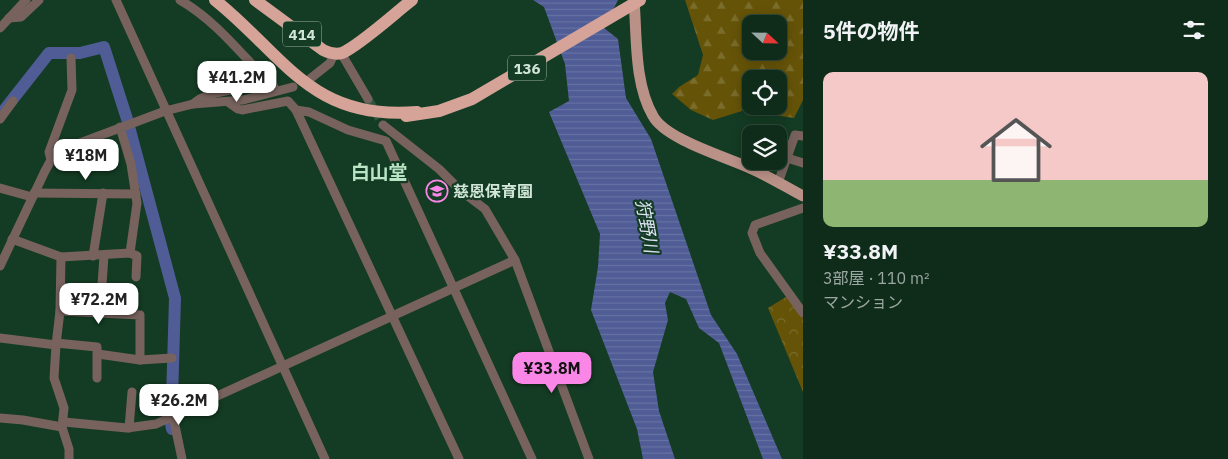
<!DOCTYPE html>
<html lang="ja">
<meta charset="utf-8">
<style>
:root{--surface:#0f2c1a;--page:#183423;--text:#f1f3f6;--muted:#9ba7a2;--line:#2f4839;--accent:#fa87e8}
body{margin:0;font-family:"IBM Plex Sans","Noto Sans JP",sans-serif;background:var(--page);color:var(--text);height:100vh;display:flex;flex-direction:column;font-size:19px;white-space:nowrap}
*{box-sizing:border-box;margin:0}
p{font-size:16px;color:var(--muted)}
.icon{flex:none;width:28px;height:28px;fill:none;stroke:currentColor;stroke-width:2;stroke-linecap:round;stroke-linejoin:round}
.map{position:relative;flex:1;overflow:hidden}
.sheet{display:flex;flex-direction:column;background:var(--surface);width:425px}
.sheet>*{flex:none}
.needle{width:32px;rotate:112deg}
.tools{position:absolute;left:742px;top:15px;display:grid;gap:10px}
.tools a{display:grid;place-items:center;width:45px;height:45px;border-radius:10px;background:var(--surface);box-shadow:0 2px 12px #0003,0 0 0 1px var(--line);font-size:25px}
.price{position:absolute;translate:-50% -42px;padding:0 11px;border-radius:10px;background:#fff;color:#222;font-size:16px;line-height:32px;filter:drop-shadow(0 1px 2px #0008)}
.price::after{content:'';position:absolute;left:50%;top:30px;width:15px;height:11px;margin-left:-8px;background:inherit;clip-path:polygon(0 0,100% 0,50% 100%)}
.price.current{background:var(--accent);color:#111}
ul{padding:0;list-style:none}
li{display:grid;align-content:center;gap:10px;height:265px;padding:0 20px}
li span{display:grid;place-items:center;height:155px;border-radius:10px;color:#555}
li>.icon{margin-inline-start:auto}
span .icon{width:90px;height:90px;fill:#fffc;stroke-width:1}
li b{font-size:21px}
h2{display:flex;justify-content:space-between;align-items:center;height:60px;padding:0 20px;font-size:21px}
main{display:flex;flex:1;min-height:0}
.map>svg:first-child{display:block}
</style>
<main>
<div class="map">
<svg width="803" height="459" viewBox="0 0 803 459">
<defs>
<pattern id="forest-firs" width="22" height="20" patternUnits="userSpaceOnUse" patternTransform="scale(1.25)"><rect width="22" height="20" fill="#655308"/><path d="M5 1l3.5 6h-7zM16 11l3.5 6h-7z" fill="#7a6c2b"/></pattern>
<pattern id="park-crowns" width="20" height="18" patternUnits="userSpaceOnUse" patternTransform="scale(1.25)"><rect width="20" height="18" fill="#655308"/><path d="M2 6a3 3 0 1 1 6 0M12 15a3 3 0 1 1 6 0" fill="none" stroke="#7a6c2b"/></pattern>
<pattern id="water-rules" width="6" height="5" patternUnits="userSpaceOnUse" patternTransform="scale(1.25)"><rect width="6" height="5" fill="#4f5c95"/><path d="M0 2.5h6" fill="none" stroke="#6773a3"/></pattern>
</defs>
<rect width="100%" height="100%" fill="#143b23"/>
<path fill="url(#forest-firs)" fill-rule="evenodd" d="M685,0H803V100L794,118L774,115L767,106H779V79H751V100L744,99L742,111L713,120L691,110L672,94L679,87L698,75L703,55ZM751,24H779V51H751Z"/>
<path fill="url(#park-crowns)" d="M789,295L803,318V392L768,308Z"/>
<path fill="url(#water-rules)" d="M533,0H618L604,28L618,39L626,98L651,139L711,315L737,354L782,459H763L719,343L699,328L686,299L670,292L665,303L668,320L653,372L659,411L675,459H643L637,429L591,310L598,267L600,234L549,112L569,101L565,64L544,7Z"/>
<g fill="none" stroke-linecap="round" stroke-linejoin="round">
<path stroke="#4f5c95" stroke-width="12" d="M5,109L49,53H80L104,47L127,119L175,298L172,399L169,413L172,429"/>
<path stroke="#30553e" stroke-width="9" stroke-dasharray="9 4.5" stroke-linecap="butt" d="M368,99L383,125"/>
<g stroke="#77625d" stroke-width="9">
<path d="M116,0L325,459"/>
<path d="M180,0C218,22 243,57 274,87"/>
<path d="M9,18L21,17L39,0"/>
<path d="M0,28L26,0"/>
<path d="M341,53L368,99"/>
<path d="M311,78L330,63L334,54"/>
<path d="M228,102L238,109L242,110L288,101L296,110L459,459"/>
<path d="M193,104C211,87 245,93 267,81"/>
<path d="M296,110L309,112L348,130L386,141L532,459"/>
<path d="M0,119L13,101"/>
<path d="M383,125L439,169L461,191L485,209L515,260L589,459"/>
<path d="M120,127L131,164L137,203L130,253L137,256L136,277"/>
<path d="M787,158L803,163"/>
<path d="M51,160L49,152L72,90L71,58"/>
<path d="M778,183L795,135L803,136"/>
<path d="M0,188L32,197"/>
<path d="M34,193L136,194"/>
<path d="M803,208L755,225L752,233L760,253L803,313"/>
<path d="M12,239L61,257L130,253"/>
<path d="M93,256L103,193"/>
<path d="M0,266L45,171L51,160L64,149L165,111L193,104L243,100L293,87"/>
<path d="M60,311L140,315V360"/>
<path d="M100,313L104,256"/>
<path d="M0,338L56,345L54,378L64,408L62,427L69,449V459"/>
<path d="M56,343L97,347V378"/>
<path d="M56,345L60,311L61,257"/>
<path d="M98,354L140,360L172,358"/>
<path d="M173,416L182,459"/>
<path d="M0,418L23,420L62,427"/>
<path d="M64,422L127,428L156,424L515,260"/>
<path d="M129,428L132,392"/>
</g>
<path stroke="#ba9187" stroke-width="11" d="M634,0C637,37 634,83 653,116C666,140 727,157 752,169C770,177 786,187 803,196"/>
<g stroke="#d5a397" stroke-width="12">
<path d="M215,0C285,56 311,121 417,112"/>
<path d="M255,0L323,50C329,53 335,55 342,53C360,45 395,13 412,0"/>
</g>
<path stroke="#d5a397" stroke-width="12" d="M406,116L439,111L472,99L640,0"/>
</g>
<defs>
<g id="school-ring" transform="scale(1.125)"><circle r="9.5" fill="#143b23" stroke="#fa87e8" stroke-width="1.5"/><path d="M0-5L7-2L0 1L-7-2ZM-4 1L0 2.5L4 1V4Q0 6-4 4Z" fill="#fa87e8"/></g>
</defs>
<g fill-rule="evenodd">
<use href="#school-ring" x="437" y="191"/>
</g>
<g text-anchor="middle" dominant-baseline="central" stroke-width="4.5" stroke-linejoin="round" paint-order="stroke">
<g fill="#143b23" stroke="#98b3a0" stroke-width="1">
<rect x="283" y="21.5" width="38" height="25" rx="4"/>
<rect x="508" y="55.5" width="38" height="25" rx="4"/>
</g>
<g font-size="15" font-weight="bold" fill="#d1e6d6">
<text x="302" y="34">414</text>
<text x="527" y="68">136</text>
</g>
<g font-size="16" font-weight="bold" fill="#d1e6d6" stroke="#143b23" text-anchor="start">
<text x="453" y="191">慈恩保育園</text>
</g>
<g font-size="18" font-style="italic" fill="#dce1f2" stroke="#143b23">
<text transform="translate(647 226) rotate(80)">狩野川</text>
</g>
<g font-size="19" font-weight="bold" fill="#b9e5c5" stroke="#143b23">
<text x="379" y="172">白山堂</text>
</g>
</g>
</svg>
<div class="tools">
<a><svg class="needle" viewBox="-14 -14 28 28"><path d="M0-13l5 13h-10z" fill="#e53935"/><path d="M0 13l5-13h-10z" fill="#9ba7a2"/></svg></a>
<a><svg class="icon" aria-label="locate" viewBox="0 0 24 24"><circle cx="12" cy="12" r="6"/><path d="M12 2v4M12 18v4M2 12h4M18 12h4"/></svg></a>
<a><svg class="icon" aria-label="layers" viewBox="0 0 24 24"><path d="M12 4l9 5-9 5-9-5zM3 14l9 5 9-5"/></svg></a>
</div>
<b class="price" style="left:237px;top:103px">¥41.2M</b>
<b class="price" style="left:86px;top:181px">¥18M</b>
<b class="price" style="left:99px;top:325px">¥72.2M</b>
<b class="price current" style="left:552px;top:394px">¥33.8M</b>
<b class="price" style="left:179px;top:426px">¥26.2M</b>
</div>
<section class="sheet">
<h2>5件の物件<svg class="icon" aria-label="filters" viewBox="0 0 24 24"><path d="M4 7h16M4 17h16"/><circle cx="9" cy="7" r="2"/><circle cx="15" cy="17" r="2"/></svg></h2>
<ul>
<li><span style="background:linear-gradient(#f6c9c9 70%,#8fb573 0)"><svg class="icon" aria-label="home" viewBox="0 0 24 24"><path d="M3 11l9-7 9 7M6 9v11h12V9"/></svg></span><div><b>¥33.8M</b><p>3部屋 · 110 m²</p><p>マンション</p></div></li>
</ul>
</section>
</main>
